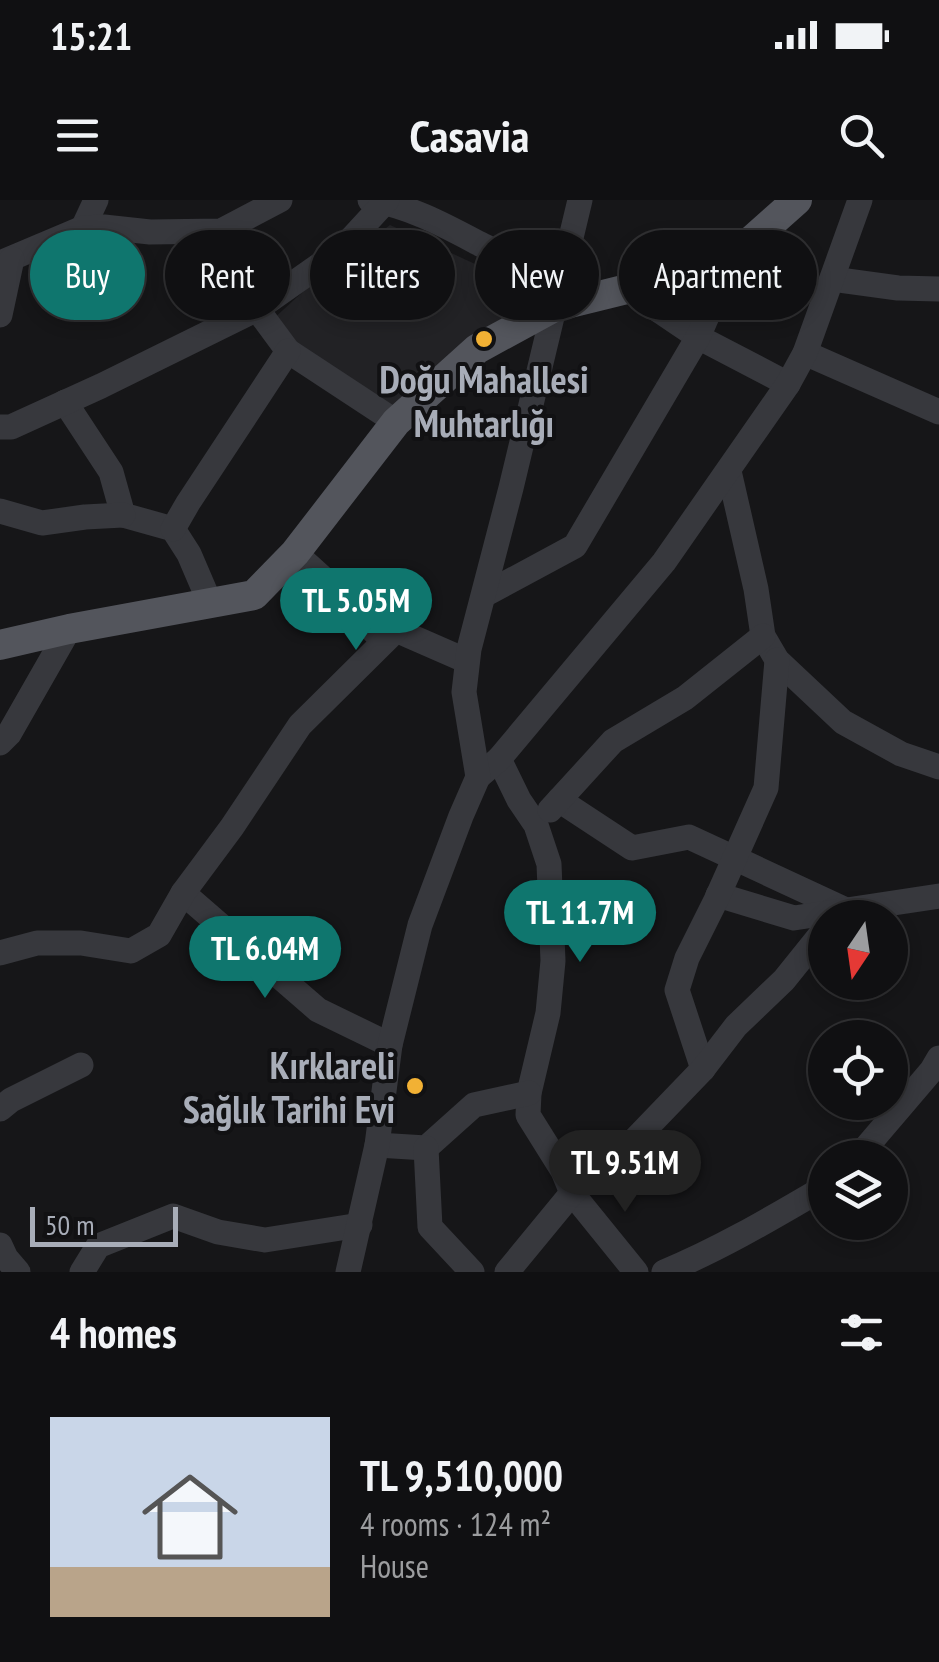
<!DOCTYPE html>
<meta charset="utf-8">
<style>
:root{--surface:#101012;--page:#19191b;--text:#f1f3f6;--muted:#9c9d9f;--line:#303032;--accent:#0f766e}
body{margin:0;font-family:"PT Sans Narrow",sans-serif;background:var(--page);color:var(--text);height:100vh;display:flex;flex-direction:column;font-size:38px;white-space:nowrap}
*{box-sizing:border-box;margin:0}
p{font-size:32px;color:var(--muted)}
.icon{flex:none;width:55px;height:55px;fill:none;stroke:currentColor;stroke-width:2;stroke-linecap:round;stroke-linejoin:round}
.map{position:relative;height:1072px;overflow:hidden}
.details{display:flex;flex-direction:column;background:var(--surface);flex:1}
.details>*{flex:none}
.banner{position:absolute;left:30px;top:30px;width:880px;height:90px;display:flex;gap:20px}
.needle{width:65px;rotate:193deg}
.tools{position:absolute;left:808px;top:700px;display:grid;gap:20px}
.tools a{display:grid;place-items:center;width:100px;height:100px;border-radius:50%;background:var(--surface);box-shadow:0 5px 15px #0003,0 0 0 2px var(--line);font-size:50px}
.scale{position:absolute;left:30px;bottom:25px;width:148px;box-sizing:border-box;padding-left:10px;border:5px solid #a8adb8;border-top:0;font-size:28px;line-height:35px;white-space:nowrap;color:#a8adb8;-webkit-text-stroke:8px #111113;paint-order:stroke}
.price{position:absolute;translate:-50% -85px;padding:0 22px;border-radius:35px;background:var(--accent);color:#fff;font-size:32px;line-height:65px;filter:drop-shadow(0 2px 5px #0008)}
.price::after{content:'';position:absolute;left:50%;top:60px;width:30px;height:22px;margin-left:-15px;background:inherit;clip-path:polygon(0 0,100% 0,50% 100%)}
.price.active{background:#222;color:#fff}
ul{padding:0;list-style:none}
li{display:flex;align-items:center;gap:30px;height:250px;padding:0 50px}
li span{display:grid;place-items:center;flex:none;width:280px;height:200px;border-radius:0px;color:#555}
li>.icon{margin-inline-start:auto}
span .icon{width:120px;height:120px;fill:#fffc;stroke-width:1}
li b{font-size:42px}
h2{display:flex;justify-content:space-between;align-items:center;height:120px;padding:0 50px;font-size:42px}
.chip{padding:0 35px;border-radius:45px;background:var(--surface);box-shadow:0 5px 15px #0003,0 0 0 2px var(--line);font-size:35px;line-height:90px}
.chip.active{background:var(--accent);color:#fff}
.status{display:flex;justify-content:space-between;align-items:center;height:70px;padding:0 50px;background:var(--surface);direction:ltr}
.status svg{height:28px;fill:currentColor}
header{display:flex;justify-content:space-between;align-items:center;height:130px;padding:0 50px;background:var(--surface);font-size:45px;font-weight:700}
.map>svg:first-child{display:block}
</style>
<div class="status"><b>15:21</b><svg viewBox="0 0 49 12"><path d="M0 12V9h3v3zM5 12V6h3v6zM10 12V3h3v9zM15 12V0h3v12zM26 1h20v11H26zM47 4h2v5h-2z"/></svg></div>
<header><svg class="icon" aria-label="menu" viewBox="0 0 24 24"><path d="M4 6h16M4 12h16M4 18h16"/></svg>Casavia<svg class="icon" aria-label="search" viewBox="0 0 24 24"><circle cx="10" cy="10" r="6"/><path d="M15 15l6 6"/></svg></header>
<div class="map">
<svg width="939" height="1072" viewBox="0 0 939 1072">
<rect width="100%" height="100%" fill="#161618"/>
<path fill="#222225" d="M390,25L532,90L520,115L397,214L287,139L271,121L308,87Z"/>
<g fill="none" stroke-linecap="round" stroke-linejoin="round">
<g stroke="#37383d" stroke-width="25">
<path d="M370,0C409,6 444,25 478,43C506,57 534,70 560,88"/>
<path d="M83,28L96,0"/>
<path d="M221,31L257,109L288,151L396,222"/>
<path d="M0,63L83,28L104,27L150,32L221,31L280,0"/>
<path d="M832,79L898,88L939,89"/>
<path d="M627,89L698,137L788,184"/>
<path d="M0,115L12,59"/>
<path d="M805,153L939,212"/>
<path d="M65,202L111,272L123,315L173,329L189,354L210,403"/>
<path d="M0,227H11L101,186L257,109L341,50L387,0"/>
<path d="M729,271L756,389L763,436L777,460L843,522L901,554L939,567"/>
<path d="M0,311L42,323L85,317L123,315"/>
<path d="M173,329L188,303L288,151"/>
<path d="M295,353L326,381L381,439L396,430L467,461"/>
<path d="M484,395L575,346L698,137L733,57"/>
<path d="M0,543L9,534L69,429"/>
<path d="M499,559L519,600L536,625L549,664L553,761L548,813L529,893L528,915L563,971L572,993L636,1072"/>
<path d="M478,577L499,559L664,362L788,184L805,153L860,0"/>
<path d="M559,600L632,648L689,637L844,709L848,718"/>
<path d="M550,610L613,541L685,498L763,436"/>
<path d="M183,693L318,810L390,845"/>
<path d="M718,695L794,718L939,696"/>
<path d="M0,753L37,743H81L131,751L159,735L183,693L232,627L300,525L396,430"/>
<path d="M703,869L677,790L687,758L716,700L766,588L777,460"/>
<path d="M0,909L11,900L81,865"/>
<path d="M377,945L426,948L474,905L529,893"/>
<path d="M426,948L430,1027L472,1072"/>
<path d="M857,958L932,870L939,858"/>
<path d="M0,1045L6,1058L18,1072"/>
<path d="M82,1072L98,1046L173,1016L218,1032L265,1040L360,1025"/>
<path d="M348,1072L377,945L390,845L420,725L461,616L478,577L464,492L469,449L511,288L580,0"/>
<path d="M507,1072L572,993L627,948L703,869L736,826L784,780L825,729"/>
<path d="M664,1072C720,1049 772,1018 825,987"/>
</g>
<path stroke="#53555c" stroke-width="30" d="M0,445L69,429L254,395L295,353L396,222L477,149L554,107L627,89L733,57L797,0"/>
</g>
<g fill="#f2b134" stroke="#111113" stroke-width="4">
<circle cx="484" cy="139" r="10"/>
<circle cx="415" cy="886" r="10"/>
</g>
<g text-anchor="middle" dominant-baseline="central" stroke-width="8" stroke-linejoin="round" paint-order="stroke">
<g font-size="38" font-weight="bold" fill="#a8adb8" stroke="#111113">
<text x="484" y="178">Doğu Mahallesi<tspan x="484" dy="44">Muhtarlığı</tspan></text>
<text x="395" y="864" text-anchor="end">Kırklareli<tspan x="395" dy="44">Sağlık Tarihi Evi</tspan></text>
</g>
</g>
</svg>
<div class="tools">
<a><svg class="needle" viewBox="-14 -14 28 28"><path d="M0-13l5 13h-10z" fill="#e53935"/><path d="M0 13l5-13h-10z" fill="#9c9d9f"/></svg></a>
<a><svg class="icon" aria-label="locate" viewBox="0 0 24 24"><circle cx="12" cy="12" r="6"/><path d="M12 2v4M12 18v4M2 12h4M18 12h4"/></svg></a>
<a><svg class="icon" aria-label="layers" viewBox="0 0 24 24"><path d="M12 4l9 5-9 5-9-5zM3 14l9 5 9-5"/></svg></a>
</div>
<div class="scale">50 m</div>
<b class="price" style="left:356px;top:453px">TL 5.05M</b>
<b class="price" style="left:580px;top:765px">TL 11.7M</b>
<b class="price" style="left:265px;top:801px">TL 6.04M</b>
<b class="price active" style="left:625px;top:1015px">TL 9.51M</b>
<div class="banner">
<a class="chip active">Buy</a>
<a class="chip">Rent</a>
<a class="chip">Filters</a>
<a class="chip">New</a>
<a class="chip">Apartment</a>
</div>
</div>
<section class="details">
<h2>4 homes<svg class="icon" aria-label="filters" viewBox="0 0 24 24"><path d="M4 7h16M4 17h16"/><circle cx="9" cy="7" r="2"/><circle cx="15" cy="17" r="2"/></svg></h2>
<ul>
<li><span style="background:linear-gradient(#c9d6e8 75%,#b9a48a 0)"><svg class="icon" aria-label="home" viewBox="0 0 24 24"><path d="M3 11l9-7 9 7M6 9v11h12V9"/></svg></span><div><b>TL 9,510,000</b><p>4 rooms · 124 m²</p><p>House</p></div></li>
</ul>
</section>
